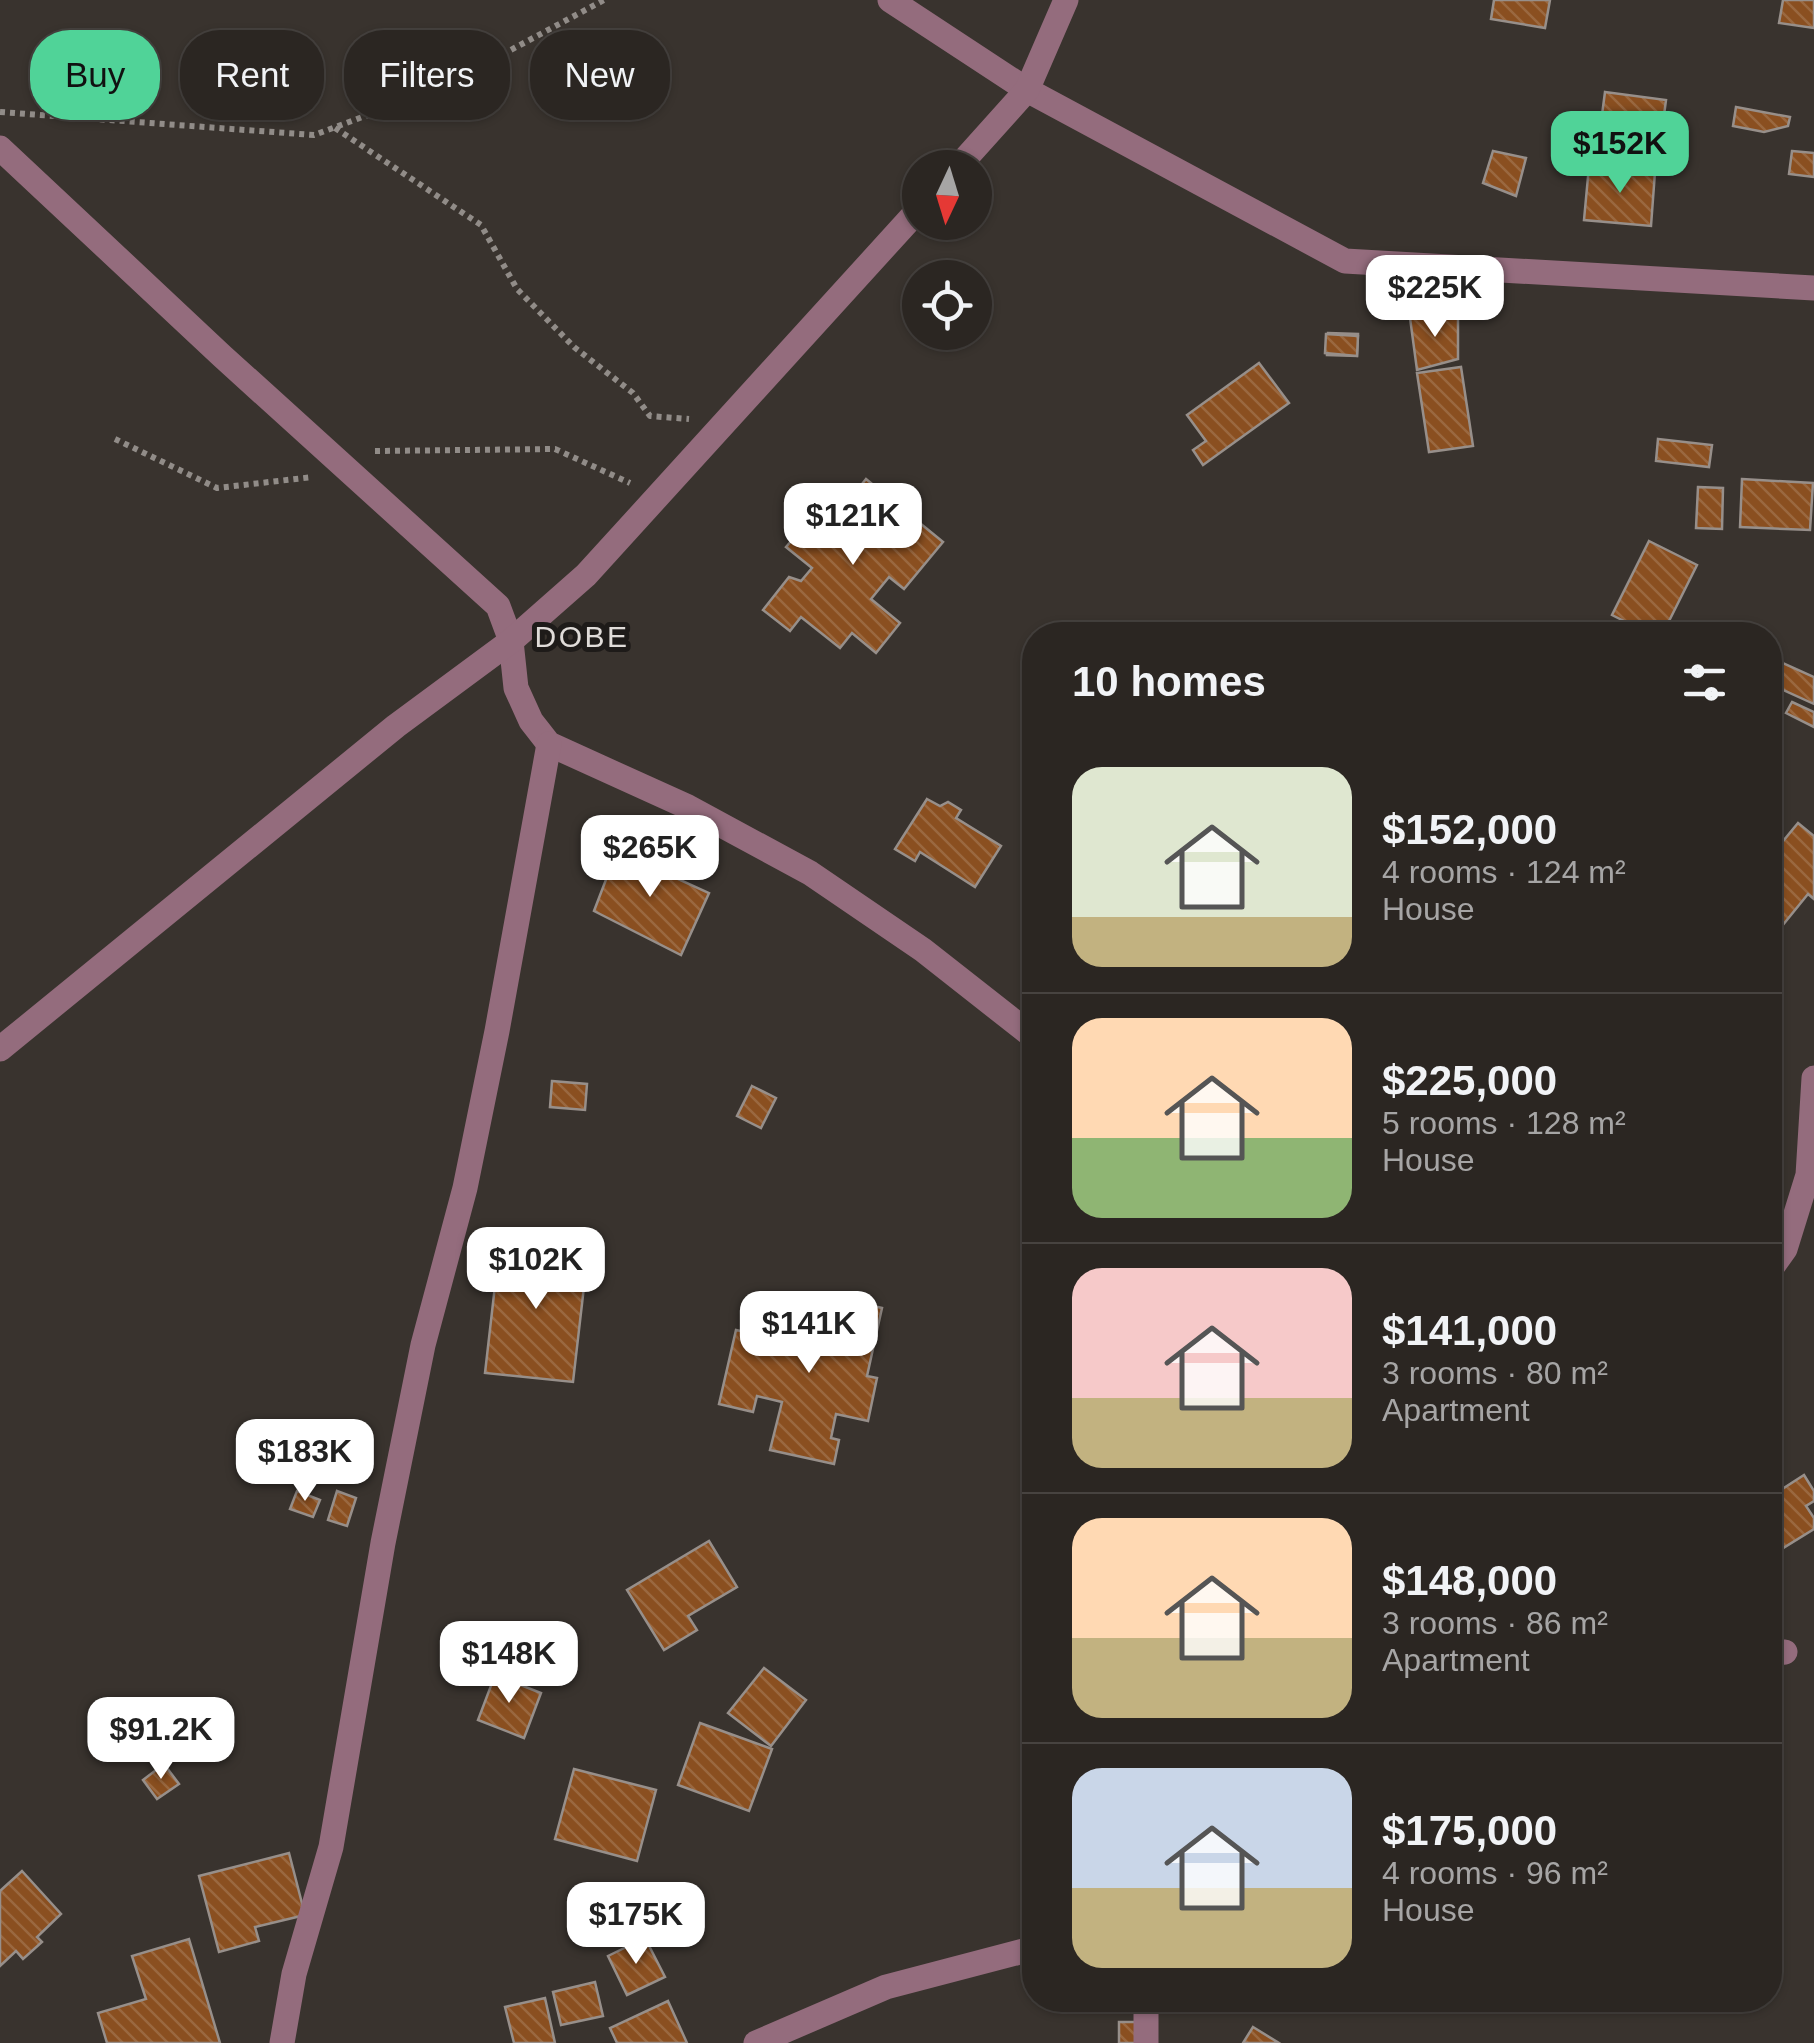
<!DOCTYPE html>
<meta charset="utf-8">
<style>
:root{--surface:#2b2622;--page:#37322f;--text:#f1f3f6;--muted:#a6a5a5;--line:#474340;--accent:#50d398}
body{margin:0;font-family:Arial,sans-serif;background:var(--page);color:var(--text);height:100vh;display:flex;flex-direction:column;font-size:38px;white-space:nowrap}
*{box-sizing:border-box;margin:0}
p{font-size:32px;color:var(--muted)}
.icon{flex:none;width:55px;height:55px;fill:none;stroke:currentColor;stroke-width:2;stroke-linecap:round;stroke-linejoin:round}
.map{position:relative;flex:1;overflow:hidden}
.side{position:absolute;left:1022px;top:622px;width:760px;height:1390px;display:flex;flex-direction:column;background:var(--surface);border-radius:40px;box-shadow:0 2px 8px #0004,0 0 0 2px var(--line)}
.side>*{flex:none}
.guide{position:absolute;left:30px;top:30px;width:842px;height:90px;display:flex;gap:20px}
.needle{width:65px;rotate:184deg}
.fabs{position:absolute;left:902px;top:150px;display:grid;gap:20px}
.fabs a{display:grid;place-items:center;width:90px;height:90px;border-radius:50%;background:var(--surface);box-shadow:0 2px 8px #0004,0 0 0 2px var(--line);font-size:50px}
.price{position:absolute;translate:-50% -85px;padding:0 22px;border-radius:20px;background:#fff;color:#222;font-size:32px;line-height:65px;filter:drop-shadow(0 2px 5px #0008)}
.price::after{content:'';position:absolute;left:50%;top:60px;width:30px;height:22px;margin-left:-15px;background:inherit;clip-path:polygon(0 0,100% 0,50% 100%)}
.price.on{background:var(--accent);color:#111}
ul{padding:0;list-style:none}
li{display:flex;align-items:center;gap:30px;height:250px;padding:0 50px}
li+li{border-top:2px solid var(--line)}
li span{display:grid;place-items:center;flex:none;width:280px;height:200px;border-radius:30px;color:#555}
li>.icon{margin-inline-start:auto}
span .icon{width:120px;height:120px;fill:#fffc;stroke-width:1}
li b{font-size:42px}
h2{display:flex;justify-content:space-between;align-items:center;height:120px;padding:0 50px;font-size:42px}
.tag{padding:0 35px;border-radius:40px;background:var(--surface);box-shadow:0 2px 8px #0004,0 0 0 2px var(--line);font-size:35px;line-height:90px}
.tag.on{background:var(--accent);color:#111}
.map>svg:first-child{display:block}
</style>
<div class="map">
<svg width="1814" height="2043" viewBox="0 0 1814 2043">
<defs>
<pattern id="building-back-hatch" width="6" height="6" patternUnits="userSpaceOnUse" patternTransform="scale(2.5)"><rect width="6" height="6" fill="#8a4f20"/><path d="M-1 5l2 2M0 0l6 6M5-1l2 2" fill="none" stroke="#9a6840"/></pattern>
</defs>
<rect width="100%" height="100%" fill="#39332e"/>
<g fill="url(#building-back-hatch)" stroke="#978f8a" stroke-width="2.5">
<path d="M1494,0H1550L1545,28L1491,19Z"/>
<path d="M1783,0H1814V28L1779,23Z"/>
<path d="M1605,92L1666,100L1658,161L1597,153Z"/>
<path d="M1736,107L1790,117L1788,126L1764,132L1733,126Z"/>
<path d="M1493,151L1526,158L1516,196L1483,183Z"/>
<path d="M1792,151L1814,153V177L1789,174Z"/>
<path d="M1589,166L1655,172L1651,226L1584,220Z"/>
<path d="M1458,315V359L1417,370L1410,318Z"/>
<path d="M1328,333L1358,334L1357,356L1327,355Z"/>
<path d="M1326,334L1358,336L1357,356L1325,353Z"/>
<path d="M1259,363L1289,403L1203,465L1193,450L1206,441L1187,415Z"/>
<path d="M1461,367L1473,446L1429,452L1417,373Z"/>
<path d="M1658,439L1712,445L1709,467L1656,461Z"/>
<path d="M866,479L943,542L904,589L889,577L871,599L900,623L876,653L852,633L840,648L801,617L790,631L763,610L789,577L801,581L812,568L786,547L816,512L830,524Z"/>
<path d="M1742,479L1813,483L1810,530L1740,527Z"/>
<path d="M1698,487L1723,488L1722,529L1696,528Z"/>
<path d="M1649,541L1697,565L1662,635H1652L1612,615Z"/>
<path d="M1778,661L1814,677V704L1770,684V679Z"/>
<path d="M1792,702L1814,712V727L1786,713Z"/>
<path d="M927,799L940,806L948,802L961,810L956,818L1001,846L975,887L920,852L915,861L895,849Z"/>
<path d="M1798,823L1814,836V899L1808,894L1778,931L1770,924V857Z"/>
<path d="M620,843L646,852L643,863L709,893L681,955L594,911Z"/>
<path d="M552,1081L587,1084L585,1110L550,1107Z"/>
<path d="M752,1086L776,1098L761,1128L737,1116Z"/>
<path d="M500,1242L588,1252L573,1382L485,1373Z"/>
<path d="M817,1293L882,1308L867,1376L877,1378L868,1421L836,1414L831,1438L839,1440L834,1464L770,1450L782,1402L757,1396L753,1412L719,1404L736,1330L805,1345Z"/>
<path d="M1804,1475L1814,1491V1501L1806,1506L1814,1518V1529L1772,1555L1770,1552V1497Z"/>
<path d="M297,1491L320,1500L313,1517L290,1509Z"/>
<path d="M337,1491L356,1498L347,1526L328,1520Z"/>
<path d="M709,1541L737,1587L688,1616L697,1630L664,1650L627,1590Z"/>
<path d="M764,1668L806,1700L771,1746L728,1713Z"/>
<path d="M495,1675L541,1693L524,1738L478,1720Z"/>
<path d="M700,1723L772,1749L749,1811L678,1785Z"/>
<path d="M164,1764L179,1784L157,1799L143,1780Z"/>
<path d="M574,1769L656,1790L637,1861L555,1839Z"/>
<path d="M289,1853L305,1915L255,1927L259,1941L219,1952L199,1876Z"/>
<path d="M22,1871L61,1914L37,1937L42,1942L23,1959L16,1951L0,1966V1891Z"/>
<path d="M645,1938L665,1977L627,1995L608,1956Z"/>
<path d="M189,1939L220,2043H107L98,2013L146,1999L132,1956Z"/>
<path d="M595,1982L603,2016L561,2025L553,1992Z"/>
<path d="M545,1998L555,2043H514L505,2007Z"/>
<path d="M668,2001L687,2043H617L610,2028Z"/>
<rect x="1119" y="2022" width="17" height="21"/>
<path d="M1253,2027L1279,2043H1243Z"/>
</g>
<g fill="none" stroke-linecap="round" stroke-linejoin="round">
<g stroke="#918c88" stroke-width="6" stroke-dasharray="5 5" stroke-linecap="butt">
<path d="M0,112L314,135L438,89L604,0"/>
<path d="M335,128L481,225L517,289L574,347L633,393L650,416L689,419"/>
<path d="M115,439L217,488L313,477"/>
<path d="M375,451L555,449L630,483"/>
</g>
<g stroke="#946c7d" stroke-width="25">
<path d="M890,0L1027,90L1345,261L1814,288"/>
<path d="M0,148L222,356L498,606L511,641L516,688L531,721L549,744L688,807L810,873L923,950L1035,1038"/>
<path d="M957,168L1027,90L1066,0"/>
<path d="M0,1049L396,726L511,641L586,575L920,208"/>
<path d="M1770,1270L1785,1249L1808,1175L1814,1078"/>
<path d="M1770,1654L1785,1652"/>
<path d="M1146,2000V2043"/>
<path d="M282,2043L294,1974L331,1847L383,1543L423,1345L465,1188L497,1031L549,744"/>
<path d="M756,2043L886,1987L1035,1948"/>
</g>
</g>
<g text-anchor="middle" dominant-baseline="central" stroke-width="10" stroke-linejoin="round" paint-order="stroke">
<g font-size="30" letter-spacing="2.5" fill="#e0dcd9" stroke="#1e1b19">
<text x="582" y="636">DOBE</text>
</g>
</g>
</svg>
<div class="fabs">
<a><svg class="needle" viewBox="-14 -14 28 28"><path d="M0-13l5 13h-10z" fill="#e53935"/><path d="M0 13l5-13h-10z" fill="#a6a5a5"/></svg></a>
<a><svg class="icon" aria-label="locate" viewBox="0 0 24 24"><circle cx="12" cy="12" r="6"/><path d="M12 2v4M12 18v4M2 12h4M18 12h4"/></svg></a>
</div>
<b class="price on" style="left:1620px;top:196px">$152K</b>
<b class="price" style="left:1435px;top:340px">$225K</b>
<b class="price" style="left:853px;top:568px">$121K</b>
<b class="price" style="left:650px;top:900px">$265K</b>
<b class="price" style="left:536px;top:1312px">$102K</b>
<b class="price" style="left:809px;top:1376px">$141K</b>
<b class="price" style="left:305px;top:1504px">$183K</b>
<b class="price" style="left:509px;top:1706px">$148K</b>
<b class="price" style="left:161px;top:1782px">$91.2K</b>
<b class="price" style="left:636px;top:1967px">$175K</b>
<div class="guide">
<a class="tag on">Buy</a>
<a class="tag">Rent</a>
<a class="tag">Filters</a>
<a class="tag">New</a>
</div>
<section class="side">
<h2>10 homes<svg class="icon" aria-label="filters" viewBox="0 0 24 24"><path d="M4 7h16M4 17h16"/><circle cx="9" cy="7" r="2"/><circle cx="15" cy="17" r="2"/></svg></h2>
<ul>
<li><span style="background:linear-gradient(#dfe7d0 75%,#c2b280 0)"><svg class="icon" aria-label="home" viewBox="0 0 24 24"><path d="M3 11l9-7 9 7M6 9v11h12V9"/></svg></span><div><b>$152,000</b><p>4 rooms · 124 m²</p><p>House</p></div></li>
<li><span style="background:linear-gradient(#ffd9b3 60%,#8fb573 0)"><svg class="icon" aria-label="home" viewBox="0 0 24 24"><path d="M3 11l9-7 9 7M6 9v11h12V9"/></svg></span><div><b>$225,000</b><p>5 rooms · 128 m²</p><p>House</p></div></li>
<li><span style="background:linear-gradient(#f6c9c9 65%,#c2b280 0)"><svg class="icon" aria-label="home" viewBox="0 0 24 24"><path d="M3 11l9-7 9 7M6 9v11h12V9"/></svg></span><div><b>$141,000</b><p>3 rooms · 80 m²</p><p>Apartment</p></div></li>
<li><span style="background:linear-gradient(#ffd9b3 60%,#c2b280 0)"><svg class="icon" aria-label="home" viewBox="0 0 24 24"><path d="M3 11l9-7 9 7M6 9v11h12V9"/></svg></span><div><b>$148,000</b><p>3 rooms · 86 m²</p><p>Apartment</p></div></li>
<li><span style="background:linear-gradient(#c9d6e8 60%,#c2b280 0)"><svg class="icon" aria-label="home" viewBox="0 0 24 24"><path d="M3 11l9-7 9 7M6 9v11h12V9"/></svg></span><div><b>$175,000</b><p>4 rooms · 96 m²</p><p>House</p></div></li>
</ul>
</section>
</div>
